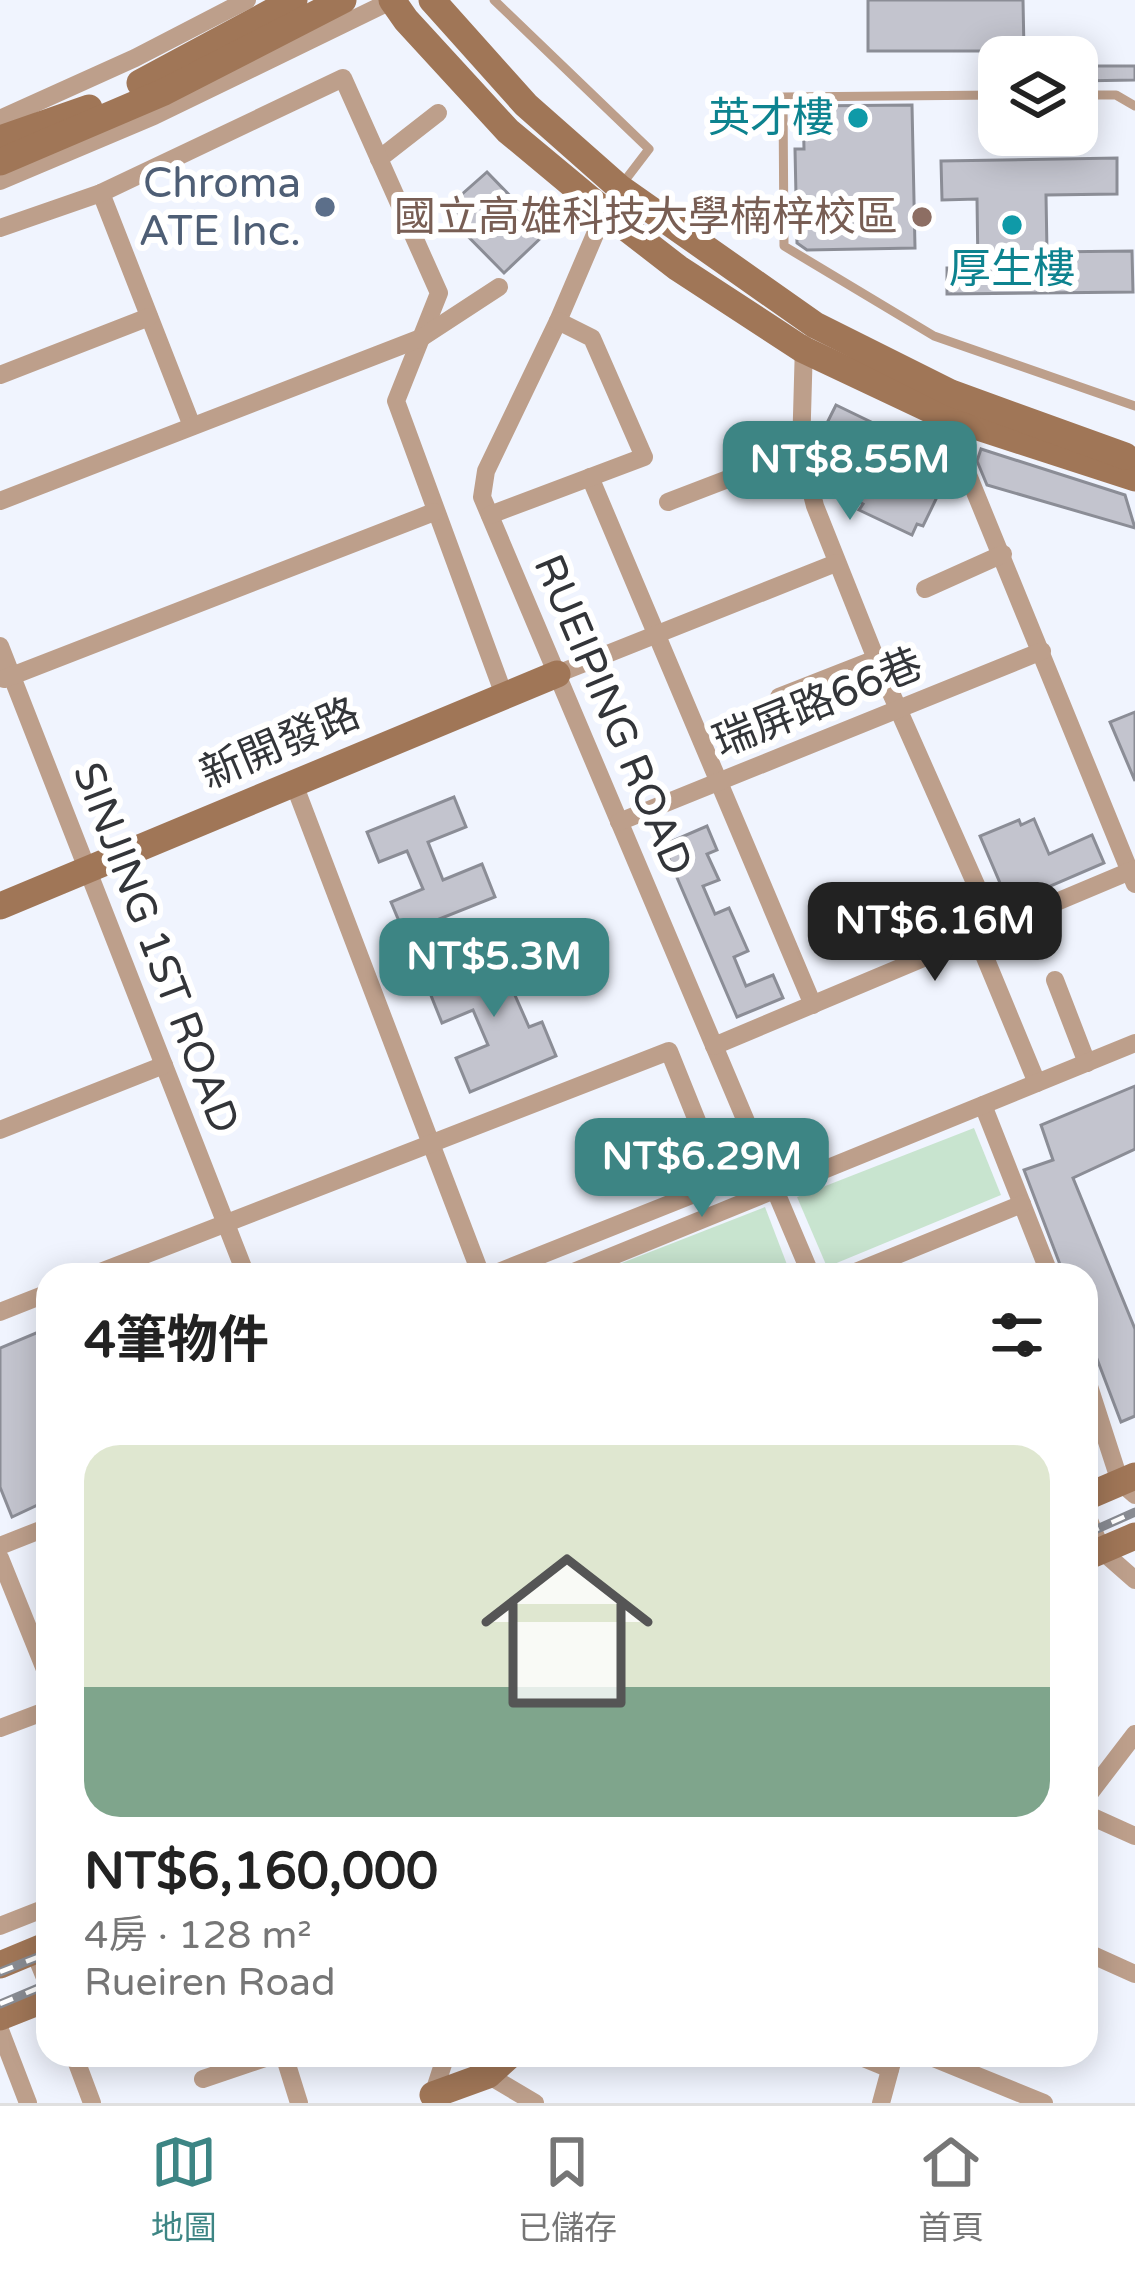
<!DOCTYPE html>
<html lang="zh-TW">
<meta charset="utf-8">
<style>
:root{--surface:#fff;--page:#f2f2f2;--text:#222;--muted:#767676;--line:#e0e0e0;--accent:#3d8584}
body{margin:0;font-family:"Varela Round","Noto Sans TC",sans-serif;background:var(--page);color:var(--text);height:100vh;display:flex;flex-direction:column;font-size:45px;white-space:nowrap}
*{box-sizing:border-box;margin:0}
p{font-size:39px;color:var(--muted)}
.icon{flex:none;width:66px;height:66px;fill:none;stroke:currentColor;stroke-width:2;stroke-linecap:round;stroke-linejoin:round}
.map{position:relative;flex:1;overflow:hidden}
.details{position:absolute;left:36px;top:1263px;width:1062px;height:804px;display:flex;flex-direction:column;background:var(--surface);border-radius:36px;box-shadow:0 6px 30px #0003}
.details>*{flex:none}
.buttons{position:absolute;left:978px;top:36px;display:grid;gap:24px}
.buttons a{display:grid;place-items:center;width:120px;height:120px;border-radius:24px;background:var(--surface);box-shadow:0 6px 30px #0003;font-size:60px}
.price{position:absolute;translate:-50% -102px;padding:0 27px;border-radius:24px;background:var(--accent);color:#fff;font-size:39px;line-height:78px;filter:drop-shadow(0 3px 6px #0008)}
.price::after{content:'';position:absolute;left:50%;top:72px;width:36px;height:27px;margin-left:-18px;background:inherit;clip-path:polygon(0 0,100% 0,50% 100%)}
.price.on{background:#222;color:#fff}
ul{padding:0;list-style:none}
li{display:grid;align-content:center;gap:24px;height:636px;padding:0 48px}
li span{display:grid;place-items:center;height:372px;border-radius:36px;color:#555}
li>.icon{margin-inline-start:auto}
span .icon{width:216px;height:216px;fill:#fffc;stroke-width:1}
li b{font-size:51px}
h2{display:flex;justify-content:space-between;align-items:center;height:144px;padding:0 48px;font-size:51px}
.tabs{display:flex;justify-content:space-around;align-items:center;height:168px;border-top:3px solid var(--line);background:var(--surface);font-size:33px;color:var(--muted)}
.tabs a{display:grid;justify-items:center;gap:6px}
.tabs .on{color:var(--accent)}
.map>svg:first-child{display:block}
</style>
<div class="map">
<svg width="1135" height="2103" viewBox="0 0 1135 2103">
<rect width="100%" height="100%" fill="#f0f4fe"/>
<g fill="#c8e4cf">
<path d="M974,1128L1001,1195L827,1267L797,1197Z"/>
<path d="M765,1207L791,1275H591Z"/>
</g>
<g fill="#c3c4ce" stroke="#8b8d96" stroke-width="3">
<path d="M868,0H1023L1024,51H868Z"/>
<path d="M1077,66H1135V80L1077,81Z"/>
<path d="M912,105L915,248L807,250L797,243L795,149H804L803,106Z"/>
<path d="M1117,158V194L1046,195L1047,252L1132,251L1133,292L947,294V268H978L977,199L942,200L941,161Z"/>
<path d="M487,172L546,233L504,273L443,211Z"/>
<path d="M836,405L902,437L886,470L938,495L923,526L917,524L912,535L859,510L863,504L856,500L864,483L819,461L831,436L823,431Z"/>
<path d="M981,449L1125,495L1135,528L987,485L977,461Z"/>
<path d="M1135,712V781L1110,722Z"/>
<path d="M454,797L466,827L428,842L443,880L482,864L495,897L404,933L391,902L423,889L407,851L379,862L367,832Z"/>
<path d="M1034,819L1049,854L1092,835L1104,863L1009,904L980,836L1019,820L1021,825Z"/>
<path d="M707,826L717,850L707,854L719,880L703,886L715,914L729,908L748,951L734,957L746,986L773,975L783,998L737,1017L663,845Z"/>
<path d="M518,951L533,986L514,993L529,1027L542,1022L556,1056L470,1092L456,1058L488,1045L473,1010L442,1023L428,988Z"/>
<path d="M1135,1086V1149L1073,1178L1135,1329V1416L1121,1422L1086,1330V1275H1064L1024,1170L1053,1160L1041,1125Z"/>
<path d="M48,1328V1500L12,1517L0,1487V1348Z"/>
</g>
<g fill="none" stroke-linecap="round" stroke-linejoin="round">
<g stroke="#bd9f8b" stroke-width="9">
<path d="M494,0L649,149L623,183"/>
<path d="M999,95L783,97L784,246L934,336L1135,406"/>
<path d="M1077,95H1116L1135,106"/>
</g>
<g stroke="#bd9f8b" stroke-width="18">
<path d="M0,119L135,58L247,0"/>
<path d="M379,159L438,113"/>
<path d="M0,181L154,116L393,0"/>
<path d="M101,193L192,426"/>
<path d="M608,204L558,321L486,471L482,497L811,1275"/>
<path d="M0,228L101,193L343,78L439,293L396,401L504,695"/>
<path d="M804,344L801,451L815,506L876,659L996,930"/>
<path d="M0,375L149,317"/>
<path d="M944,416L1135,884"/>
<path d="M590,477L813,1005"/>
<path d="M0,501L421,338L499,287"/>
<path d="M668,502L801,451"/>
<path d="M490,515L644,457L592,338L558,321"/>
<path d="M925,589L1003,554"/>
<path d="M0,646L246,1275"/>
<path d="M557,674L836,563"/>
<path d="M4,679L434,512"/>
<path d="M779,697L876,659"/>
<path d="M294,784L481,1275"/>
<path d="M619,822L1042,651"/>
<path d="M977,938L1037,1083"/>
<path d="M1055,980L1087,1063"/>
<path d="M714,1046L1135,869"/>
<path d="M983,1105L1050,1275"/>
<path d="M0,1130L164,1065"/>
<path d="M93,1275L669,1051L722,1183L491,1275"/>
<path d="M566,1275L1135,1043"/>
<path d="M848,1275L1022,1204"/>
<path d="M0,1312L48,1293"/>
<path d="M1086,1377L1120,1482L1135,1495"/>
<path d="M1086,1513L1102,1551L1135,1580"/>
<path d="M0,1546L48,1527"/>
<path d="M0,1558L48,1677"/>
<path d="M0,1728L48,1710"/>
<path d="M1086,1798L1135,1734"/>
<path d="M1086,1814L1135,1836"/>
<path d="M0,1926L48,1907"/>
<path d="M34,1951L48,1985"/>
<path d="M1086,1952L1135,1974"/>
<path d="M0,2030L28,2103"/>
<path d="M74,2055L92,2103"/>
<path d="M284,2055L299,2103"/>
<path d="M856,2055L890,2069"/>
<path d="M926,2055L1044,2103"/>
<path d="M488,2075L535,2103"/>
<path d="M203,2079L274,2055"/>
<path d="M433,2095L446,2055"/>
<path d="M881,2103L894,2055"/>
</g>
<g stroke="#a07657" stroke-width="27">
<path d="M392,0L406,20L508,131L603,210L678,268L802,349L944,416L1135,478"/>
<path d="M432,0L526,105L620,188L815,325L951,393L1125,456"/>
<path d="M140,83L294,0"/>
<path d="M0,139L89,108"/>
<path d="M0,162L164,92L343,0"/>
<path d="M0,906L557,674"/>
<path d="M1086,1497L1135,1476"/>
<path d="M1086,1557L1135,1536"/>
<path d="M0,1965L48,1945"/>
<path d="M0,2017L48,1998"/>
<path d="M433,2095L488,2075L510,2055"/>
</g>
<g stroke="#888b92" stroke-width="9">
<g id="rail">
<path d="M1086,1534L1135,1512"/>
<path d="M0,1972L48,1953"/>
<path d="M0,2004L48,1984"/>
</g>
</g>
<use href="#rail" stroke="#fff" stroke-width="4.5" stroke-dasharray="14" stroke-linecap="butt"/>
</g>
<g fill="#0f9aa8" stroke="#fff" stroke-width="4.5">
<circle cx="858" cy="118" r="12"/>
<circle cx="1012" cy="225" r="12"/>
</g>
<circle fill="#5c6f8a" stroke="#fff" stroke-width="4.5" cx="325" cy="207" r="12"/>
<circle fill="#8d6e63" stroke="#fff" stroke-width="4.5" cx="922" cy="217" r="12"/>
<g text-anchor="middle" dominant-baseline="central" stroke-width="12" stroke-linejoin="round" paint-order="stroke">
<g font-size="42" fill="#0d838f" stroke="#fff" text-anchor="end">
<text x="834" y="118">英才樓</text>
<text x="1012" y="269" text-anchor="middle">厚生樓</text>
</g>
<g font-size="42" fill="#4e5e75" stroke="#fff" text-anchor="end">
<text x="301" y="183">Chroma<tspan x="301" dy="48">ATE Inc.</tspan></text>
</g>
<g font-size="42" fill="#785e54" stroke="#fff" text-anchor="end">
<text x="898" y="217">國立高雄科技大學楠梓校區</text>
</g>
<g font-size="42" fill="#333539" stroke="#fff">
<text transform="translate(818 703) rotate(-22)">瑞屏路66巷</text>
<text transform="translate(613 715) rotate(67)">RUEIPING ROAD</text>
<text transform="translate(280 744) rotate(-23)">新開發路</text>
<text transform="translate(156 948) rotate(69)">SINJING 1ST ROAD</text>
</g>
</g>
</svg>
<div class="buttons">
<a><svg class="icon" aria-label="layers" viewBox="0 0 24 24"><path d="M12 4l9 5-9 5-9-5zM3 14l9 5 9-5"/></svg></a>
</div>
<b class="price" style="left:850px;top:523px">NT$8.55M</b>
<b class="price on" style="left:935px;top:984px">NT$6.16M</b>
<b class="price" style="left:494px;top:1020px">NT$5.3M</b>
<b class="price" style="left:702px;top:1220px">NT$6.29M</b>
<section class="details">
<h2>4筆物件<svg class="icon" aria-label="filters" viewBox="0 0 24 24"><path d="M4 7h16M4 17h16"/><circle cx="9" cy="7" r="2"/><circle cx="15" cy="17" r="2"/></svg></h2>
<ul>
<li><span style="background:linear-gradient(#dfe7d0 65%,#7fa58c 0)"><svg class="icon" aria-label="home" viewBox="0 0 24 24"><path d="M3 11l9-7 9 7M6 9v11h12V9"/></svg></span><div><b>NT$6,160,000</b><p>4房 · 128 m²</p><p>Rueiren Road</p></div></li>
</ul>
</section>
</div>
<nav class="tabs">
<a class="on"><svg class="icon" aria-label="map" viewBox="0 0 24 24"><path d="M3 6l6-2 6 2 6-2v14l-6 2-6-2-6 2zM9 4v14M15 6v14"/></svg>地圖</a>
<a><svg class="icon" aria-label="saved" viewBox="0 0 24 24"><path d="M7 4h10v16l-5-4-5 4z"/></svg>已儲存</a>
<a><svg class="icon" aria-label="home" viewBox="0 0 24 24"><path d="M3 11l9-7 9 7M6 9v11h12V9"/></svg>首頁</a>
</nav>
